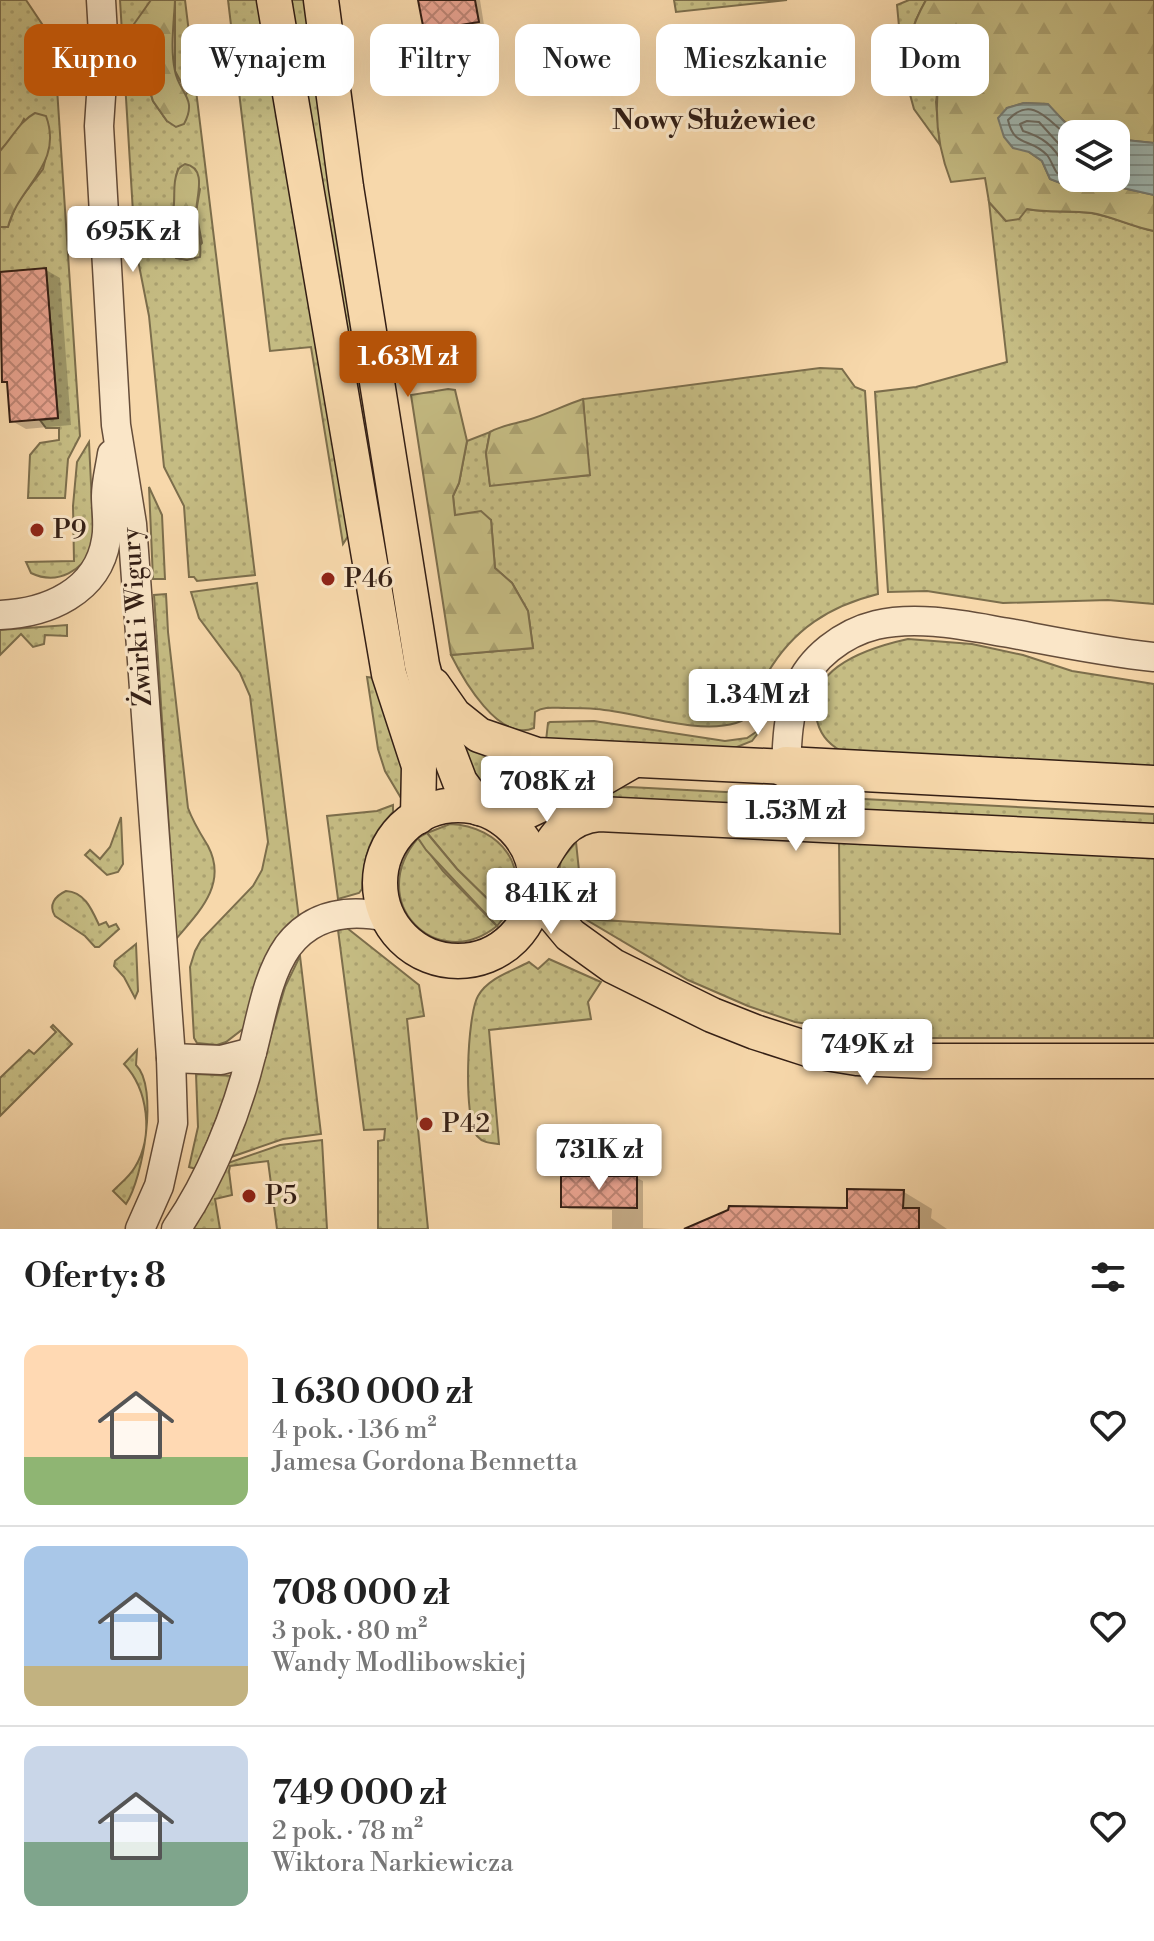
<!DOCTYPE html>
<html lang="pl">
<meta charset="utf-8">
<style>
:root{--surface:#fff;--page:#f6f6f6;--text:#222;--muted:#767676;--line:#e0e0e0;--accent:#b45309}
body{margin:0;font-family:"Libre Bodoni",serif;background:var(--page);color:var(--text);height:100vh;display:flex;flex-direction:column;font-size:30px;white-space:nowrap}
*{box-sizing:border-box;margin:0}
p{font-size:26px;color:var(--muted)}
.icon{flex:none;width:44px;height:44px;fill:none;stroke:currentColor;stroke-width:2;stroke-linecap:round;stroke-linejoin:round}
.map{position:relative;height:1229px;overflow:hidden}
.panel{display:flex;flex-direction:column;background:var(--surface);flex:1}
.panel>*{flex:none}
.hud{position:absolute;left:24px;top:24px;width:1106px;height:72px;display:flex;gap:16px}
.buttons{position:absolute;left:1058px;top:120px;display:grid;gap:16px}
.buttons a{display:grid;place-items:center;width:72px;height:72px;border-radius:16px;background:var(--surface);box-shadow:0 8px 32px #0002;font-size:40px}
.price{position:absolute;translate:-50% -68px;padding:0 18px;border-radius:8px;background:#fff;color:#222;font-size:26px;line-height:52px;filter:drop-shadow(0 2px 4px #0008)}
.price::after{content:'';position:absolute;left:50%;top:48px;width:24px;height:18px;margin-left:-12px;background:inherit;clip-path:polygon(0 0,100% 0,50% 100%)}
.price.current{background:var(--accent);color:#fff}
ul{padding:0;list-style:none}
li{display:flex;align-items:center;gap:24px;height:200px;padding:0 24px}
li+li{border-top:2px solid var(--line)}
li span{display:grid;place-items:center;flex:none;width:224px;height:160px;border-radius:16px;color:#555}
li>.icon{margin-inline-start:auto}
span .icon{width:96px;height:96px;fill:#fffc;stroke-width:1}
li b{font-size:34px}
h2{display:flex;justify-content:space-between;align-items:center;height:96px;padding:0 24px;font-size:34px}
.pill{padding:0 28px;border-radius:16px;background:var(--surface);box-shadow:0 8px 32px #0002;font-size:28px;line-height:72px}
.pill.current{background:var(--accent);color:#fff}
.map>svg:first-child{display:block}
</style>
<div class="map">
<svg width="1154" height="1229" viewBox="0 0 1154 1229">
<defs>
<pattern id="grass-dots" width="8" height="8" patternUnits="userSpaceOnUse" patternTransform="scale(2)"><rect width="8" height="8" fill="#c5bc83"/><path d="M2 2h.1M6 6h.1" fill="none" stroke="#aaa170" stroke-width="1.8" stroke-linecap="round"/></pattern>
<pattern id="forest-firs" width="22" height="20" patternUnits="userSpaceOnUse" patternTransform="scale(2)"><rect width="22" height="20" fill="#c5bc83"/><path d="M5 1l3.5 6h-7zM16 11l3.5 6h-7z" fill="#aaa170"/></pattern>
<pattern id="water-rules" width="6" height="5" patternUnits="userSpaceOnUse" patternTransform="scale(2)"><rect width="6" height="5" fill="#a0b8b2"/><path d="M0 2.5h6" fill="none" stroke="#839590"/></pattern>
<pattern id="building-cross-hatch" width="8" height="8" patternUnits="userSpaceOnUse" patternTransform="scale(2)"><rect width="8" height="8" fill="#eaa491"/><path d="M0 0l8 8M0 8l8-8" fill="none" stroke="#be8575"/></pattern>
</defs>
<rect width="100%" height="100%" fill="#f7d8ab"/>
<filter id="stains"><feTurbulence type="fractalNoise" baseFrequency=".0025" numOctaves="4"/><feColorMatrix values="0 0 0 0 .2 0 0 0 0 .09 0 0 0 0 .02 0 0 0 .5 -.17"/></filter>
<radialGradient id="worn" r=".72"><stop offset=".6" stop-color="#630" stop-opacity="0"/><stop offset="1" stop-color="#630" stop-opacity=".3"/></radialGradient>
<g fill="url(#grass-dots)" stroke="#7c6e4c" stroke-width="2" fill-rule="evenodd">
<path d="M0,0H26L48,33L55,58L80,436L68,459L65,498H28L30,455L40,443L59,440V428H46L40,420L58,418L46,269L0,272V227L8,226L17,203L43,169L49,144L24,119L17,132L0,151Z"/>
<path d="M120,0H151L133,37L145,60V75L153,101L167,121L187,93L175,71V0H185L255,575L197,581L194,577H189L184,506L164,467L149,316L135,245ZM178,169L200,189L196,212L202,243L187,260L175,257L167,245L166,224C179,209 172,187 178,169Z"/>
<path d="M228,0H259L350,533L343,544L311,347L270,351Z"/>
<path d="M290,0H307L395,598H390Z"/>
<path d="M674,0H787L676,12Z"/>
<path d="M909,0H926C910,28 909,37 917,67L939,80L936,102L940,145L914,109L903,69L897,5Z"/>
<path d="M989,202L1006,221L1026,209C1048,213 1070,210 1091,213C1114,217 1132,226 1154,231V604L1108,600L1003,603L927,591L888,592L875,392L916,387L1007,362Z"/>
<path d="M820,368L842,369L855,387L865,391L878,594C830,606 793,629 767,674C757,691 758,717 736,723C696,735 637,712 596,709C586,708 575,708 565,708C554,708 544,706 535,712L534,728C499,743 463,679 451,655L533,648L528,611L512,583L495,568L491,520L455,515L453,496L459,483L467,441L490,432L486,453L490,485L589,475L583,399Z"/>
<path d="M89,442L94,546C83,570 58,586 31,573L26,562L74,561L73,506L77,462Z"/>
<path d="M149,487L162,515L165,579H153Z"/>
<path d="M257,583L299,919L248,1025L226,1042L217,1045L197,1043L194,1038L190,967L195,951L201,940L253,886L262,870L268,842L250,696L240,673L199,618L191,592Z"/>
<path d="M166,594L168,632L188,808C193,822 200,833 208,846C228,884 199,912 176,939L154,595Z"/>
<path d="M67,625V636L45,635L44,644L33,647L21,634L0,655V630Z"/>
<path d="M908,639L972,644L1023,655L1072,671L1154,684V767L841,751C827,743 819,733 816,716C807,666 872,647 908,639Z"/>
<path d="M367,677L374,678C384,707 413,770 401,798L385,771L378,749Z"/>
<path d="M594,721L725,741L747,738L762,728L752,741L732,749L546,741L548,723L550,722Z"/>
<path d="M463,741L510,764L525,767L539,795C531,797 522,801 514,801C481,803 470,765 463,741Z"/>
<path d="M629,787L1154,814V826L586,802L603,789Z"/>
<path d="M393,805V812C369,837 364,854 362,889L359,893L338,899L327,816L377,811Z"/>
<path d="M121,817L123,864L118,872L107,875L85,855L90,850L100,859L110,847Z"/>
<path d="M450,824C500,826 535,869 505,916L457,869L427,833Z"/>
<path d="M418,838L443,871L497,926C436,975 364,901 418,838Z"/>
<path d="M839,840L1154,856V1038H897L795,1022L748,1006L688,980L575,913L562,888L559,871L561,860L576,842L584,919L840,934Z"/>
<path d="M66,891C85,892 92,910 99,925L106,922L109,927L116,924L119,929L99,947H95L85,936L55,916C48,905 55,896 66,891Z"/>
<path d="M347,928L419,985L424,1016L407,1019L428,1229H378V1141L384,1140L385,1129L364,1130L338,930Z"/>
<path d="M136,944L138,991L135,998L124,977L114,966L115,961Z"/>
<path d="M300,956L321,1134L283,1139L231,1157L255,1090L285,987Z"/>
<path d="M549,959L601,982L588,1002L591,1019L489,1030L499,1144C490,1143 483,1143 477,1136C463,1119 467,1015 478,996C488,978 512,971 529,962L538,969Z"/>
<path d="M53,1025L72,1044L0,1116V1078L29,1050L34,1054L56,1032L51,1027Z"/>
<path d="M137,1050L136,1065C159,1087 143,1178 126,1204L113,1191C121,1183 130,1176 135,1167C154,1136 148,1089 124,1064Z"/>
<path d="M196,1074L234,1076L196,1169L189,1167L198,1127Z"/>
<path d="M322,1140L327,1229H277L268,1161L230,1166L229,1171L232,1195L215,1199L220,1229H191L228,1163L280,1145Z"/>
</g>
<g fill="url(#forest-firs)" stroke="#7c6e4c" stroke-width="2">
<path d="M151,0H175C174,22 170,49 175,71C179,93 198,98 184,124L176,127L167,121L153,101L145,75V60L133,37L134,24Z"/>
<path d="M926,0H1154V143L1116,139V134C1076,134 1075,133 1047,104L1024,103L1007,108L1029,152L1042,161L1050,179L1063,184L1092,181L1154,195V231C1132,227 1114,217 1092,213C1070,210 1048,213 1027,209L1019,219L1006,221L989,202L985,178L951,182C938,149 934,114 939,80C932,76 921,72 917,67C901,47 916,18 926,0Z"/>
<path d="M35,113L46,116C64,165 18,186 8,227H0V151C12,138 20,121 35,113Z"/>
<path d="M185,164C208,168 196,197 196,213C197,228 202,241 200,257L187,260L176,258C171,250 165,244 165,235C164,225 171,220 173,211C176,199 172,185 177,173C179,167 179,168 185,164Z"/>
<path d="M448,389L455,390L467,441L459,483L453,496L455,515L481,511L491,520L495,568L512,583L528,611L533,648L451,655L411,395Z"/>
<path d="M583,399L590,475L490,486L486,453L490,432C503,425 514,424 528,420C545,415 565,405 583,399Z"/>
</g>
<path fill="#c5bc83" stroke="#7c6e4c" stroke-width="2" d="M427,833L457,869L505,916L497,926L426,850L418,838Z"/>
<path fill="url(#water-rules)" stroke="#757b73" stroke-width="2" d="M1024,103L1048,104L1071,129L1087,134H1072V178H1116V139L1154,143V195L1092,181L1063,184L1050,179L1042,161L1029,152L1013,148L1004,137L998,118L1007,108Z"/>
<g fill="#0003">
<path d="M420,0H480L484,25L432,33L426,30Z"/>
<path d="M808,39L814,43L818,83L752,90L745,86Z"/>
<path d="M46,270L60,278L71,425L26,429L12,421L9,384L4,381L2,352H0V274Z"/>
<path d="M637,1178L643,1181V1228L670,1229H612V1210L569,1209L563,1206Z"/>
<path d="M904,1192L932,1209L931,1218L947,1229H708L849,1210Z"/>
</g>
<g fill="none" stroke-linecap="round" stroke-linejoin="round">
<g stroke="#6a6c64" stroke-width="2">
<path d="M1072,138C1053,129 1035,91 1008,120C1014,148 1030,137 1047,155C1051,160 1053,167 1057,173L1072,175"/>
<path d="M1072,148L1058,143L1039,122L1027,121L1020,124L1023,131C1043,137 1054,146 1064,165H1072"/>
</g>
</g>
<g fill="url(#building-cross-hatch)" stroke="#341f15" stroke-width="2">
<path d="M418,0H475L479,22L424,31Z"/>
<path d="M808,37L812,80L744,87L739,44Z"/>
<path d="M46,268L58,418L10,422L7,382H2L0,272Z"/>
<path d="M561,1176H637V1208L561,1207Z"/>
<path d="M847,1189L904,1190L903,1208H919V1229H684L728,1210L729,1206L847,1208Z"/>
</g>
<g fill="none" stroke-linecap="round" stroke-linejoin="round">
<g stroke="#654d3a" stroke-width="31">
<g id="minor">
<path d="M101,0L104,51L99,126L116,425L132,524L171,1058L173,1123L159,1186L140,1229"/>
<path d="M0,615C47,613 98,592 106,540C109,525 106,511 106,496C106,482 110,468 112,454"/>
<path d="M786,767C787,741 788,714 798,689C810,658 843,633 876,625C919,615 967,626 1009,633C1057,642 1105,652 1154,657"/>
<path d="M171,1058L221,1060L252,1052"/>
<path d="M176,1229C210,1180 237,1113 251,1056C261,1020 266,977 288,946C313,913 350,909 387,917"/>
</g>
</g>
<g stroke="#341f15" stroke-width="37">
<g id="major">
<path d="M274,0L389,674L419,766L418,817"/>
<path d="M321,0L346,187L422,665L437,722L460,782L479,808"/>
<path d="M433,685L454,715L479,735L537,755L786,767"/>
<circle cx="458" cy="883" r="78"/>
<path d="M502,818L519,815L576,788L596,782L634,760"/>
<path d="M535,872C551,843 563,817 599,814L1154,841"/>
<path d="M535,893L570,935L613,966L712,1015L755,1032L814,1051L857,1058L924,1061H1154"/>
</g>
</g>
<g stroke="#341f15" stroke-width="43">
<path id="highway" d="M786,767L1154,786"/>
</g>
<use href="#minor" stroke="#fae6c8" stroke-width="28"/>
<use href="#major" stroke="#f7d8ab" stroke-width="34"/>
<use href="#highway" stroke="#f7d8ab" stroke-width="40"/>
</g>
<g fill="#8f2418" stroke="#fae6c8" stroke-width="3">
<circle cx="37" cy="530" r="8"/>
<circle cx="328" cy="579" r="8"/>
<circle cx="426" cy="1124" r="8"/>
<circle cx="249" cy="1196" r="8"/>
</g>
<g text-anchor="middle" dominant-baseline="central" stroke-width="6" stroke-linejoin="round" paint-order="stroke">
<g font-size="26" fill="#341f15" stroke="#fae6c8" text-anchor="start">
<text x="53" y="530">P9</text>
<text x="344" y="579">P46</text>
<text x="442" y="1124">P42</text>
<text x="265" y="1196">P5</text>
</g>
<g font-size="26" fill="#341f15" stroke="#fae6c8">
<text transform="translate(137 617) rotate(-94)">Żwirki i Wigury</text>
</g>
<g font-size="28" font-weight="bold" fill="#341f15" stroke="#fae6c8">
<text x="714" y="120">Nowy Służewiec</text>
</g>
</g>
<rect width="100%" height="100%" filter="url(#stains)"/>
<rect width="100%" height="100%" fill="url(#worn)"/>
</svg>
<div class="buttons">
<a><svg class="icon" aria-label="layers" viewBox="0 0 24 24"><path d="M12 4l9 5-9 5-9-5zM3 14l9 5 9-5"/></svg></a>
</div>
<b class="price" style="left:133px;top:274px">695K zł</b>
<b class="price current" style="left:408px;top:399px">1.63M zł</b>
<b class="price" style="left:758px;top:737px">1.34M zł</b>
<b class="price" style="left:547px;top:824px">708K zł</b>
<b class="price" style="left:796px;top:853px">1.53M zł</b>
<b class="price" style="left:551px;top:936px">841K zł</b>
<b class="price" style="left:867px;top:1087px">749K zł</b>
<b class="price" style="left:599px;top:1192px">731K zł</b>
<div class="hud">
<a class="pill current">Kupno</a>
<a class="pill">Wynajem</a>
<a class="pill">Filtry</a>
<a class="pill">Nowe</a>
<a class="pill">Mieszkanie</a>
<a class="pill">Dom</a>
</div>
</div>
<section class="panel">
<h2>Oferty: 8<svg class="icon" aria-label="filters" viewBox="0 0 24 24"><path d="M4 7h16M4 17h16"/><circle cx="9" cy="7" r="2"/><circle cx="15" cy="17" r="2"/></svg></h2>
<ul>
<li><span style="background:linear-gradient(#ffd9b3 70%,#8fb573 0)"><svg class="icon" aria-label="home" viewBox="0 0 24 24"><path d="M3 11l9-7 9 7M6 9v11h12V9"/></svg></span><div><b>1 630 000 zł</b><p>4 pok. · 136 m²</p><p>Jamesa Gordona Bennetta</p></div><svg class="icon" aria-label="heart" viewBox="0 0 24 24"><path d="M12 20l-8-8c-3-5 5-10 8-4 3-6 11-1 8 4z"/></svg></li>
<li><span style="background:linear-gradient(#a9c7e8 75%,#c2b280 0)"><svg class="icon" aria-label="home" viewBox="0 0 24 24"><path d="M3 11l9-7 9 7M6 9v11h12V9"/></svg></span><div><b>708 000 zł</b><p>3 pok. · 80 m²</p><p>Wandy Modlibowskiej</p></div><svg class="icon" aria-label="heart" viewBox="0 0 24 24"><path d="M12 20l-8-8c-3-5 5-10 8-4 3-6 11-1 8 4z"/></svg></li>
<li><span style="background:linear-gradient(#c9d6e8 60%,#7fa58c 0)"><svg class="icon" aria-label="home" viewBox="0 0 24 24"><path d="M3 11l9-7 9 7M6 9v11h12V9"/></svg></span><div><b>749 000 zł</b><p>2 pok. · 78 m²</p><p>Wiktora Narkiewicza</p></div><svg class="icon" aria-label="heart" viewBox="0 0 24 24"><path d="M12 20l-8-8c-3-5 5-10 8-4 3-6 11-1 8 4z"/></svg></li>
</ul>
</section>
